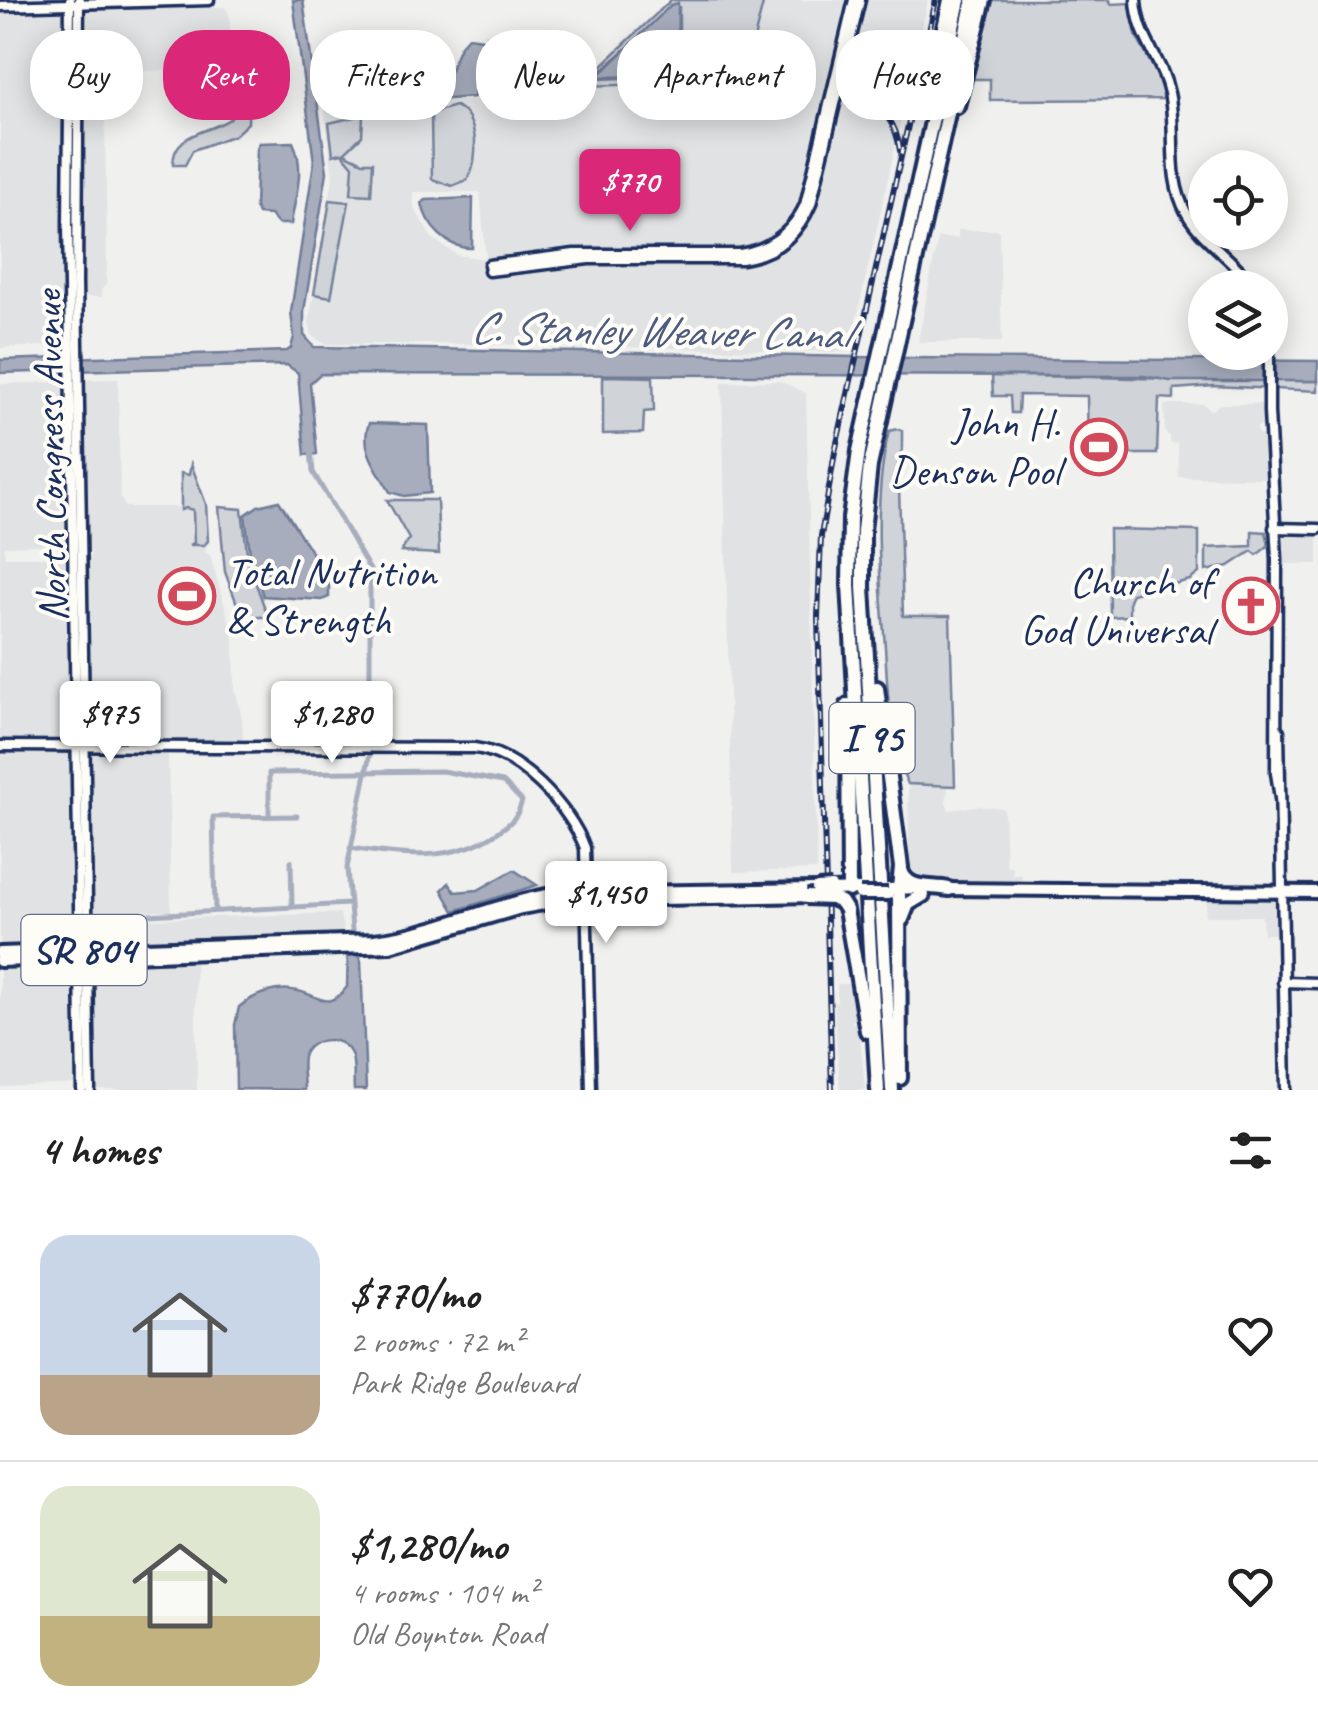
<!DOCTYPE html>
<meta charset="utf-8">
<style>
:root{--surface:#fff;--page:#f6f6f6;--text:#222;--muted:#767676;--line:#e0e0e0;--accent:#db2777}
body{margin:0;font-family:Caveat,sans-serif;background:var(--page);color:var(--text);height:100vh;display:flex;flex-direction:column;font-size:38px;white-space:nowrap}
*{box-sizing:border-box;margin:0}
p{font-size:32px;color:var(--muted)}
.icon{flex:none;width:55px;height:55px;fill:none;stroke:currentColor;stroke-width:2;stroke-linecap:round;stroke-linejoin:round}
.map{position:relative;height:1090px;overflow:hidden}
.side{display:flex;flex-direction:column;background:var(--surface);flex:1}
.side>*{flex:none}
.guide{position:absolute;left:30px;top:30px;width:1260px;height:90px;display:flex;gap:20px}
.tools{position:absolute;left:1188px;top:150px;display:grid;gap:20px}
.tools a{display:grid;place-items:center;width:100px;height:100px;border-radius:50%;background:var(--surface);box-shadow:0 5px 25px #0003;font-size:50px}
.price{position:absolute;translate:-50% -85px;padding:0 22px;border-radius:10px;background:#fff;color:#222;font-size:32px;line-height:65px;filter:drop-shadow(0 2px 5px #0008)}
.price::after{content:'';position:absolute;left:50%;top:60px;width:30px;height:22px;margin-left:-15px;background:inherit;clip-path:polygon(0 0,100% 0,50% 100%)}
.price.current{background:var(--accent);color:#fff}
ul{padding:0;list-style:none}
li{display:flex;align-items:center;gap:30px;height:250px;padding:0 40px}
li+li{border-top:2px solid var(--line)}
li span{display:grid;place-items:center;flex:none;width:280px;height:200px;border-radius:30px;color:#555}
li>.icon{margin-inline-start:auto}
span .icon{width:120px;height:120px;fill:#fffc;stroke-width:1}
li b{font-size:42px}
h2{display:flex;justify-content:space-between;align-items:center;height:120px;padding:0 40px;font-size:42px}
.pill{padding:0 35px;border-radius:40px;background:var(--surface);box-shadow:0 5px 25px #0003;font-size:35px;line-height:90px}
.pill.current{background:var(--accent);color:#fff}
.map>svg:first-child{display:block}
</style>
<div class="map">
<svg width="1318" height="1090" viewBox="0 0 1318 1090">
<rect width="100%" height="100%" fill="#f0f0ee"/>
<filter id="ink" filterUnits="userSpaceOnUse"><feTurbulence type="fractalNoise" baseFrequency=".01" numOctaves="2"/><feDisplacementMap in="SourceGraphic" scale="20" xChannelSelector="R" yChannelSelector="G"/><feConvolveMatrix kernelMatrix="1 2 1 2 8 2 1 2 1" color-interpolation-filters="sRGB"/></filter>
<g filter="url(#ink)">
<g fill="#e0e2e3" fill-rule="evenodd">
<path d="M764,0H928L849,352L489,344H325L312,336L309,322L333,177L318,58L403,57L407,101L479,100L485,33L523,34L547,27L580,86L742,82ZM413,192H480L486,259L457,255L432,238L414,208Z"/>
<path d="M225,7L230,17V70L86,71L87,13L90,10Z"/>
<path d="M63,11L66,345L0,348V12Z"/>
<path d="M88,107H111L105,122L107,262L106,285L101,290L102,297H82L83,112Z"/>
<path d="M958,230H999L1002,342H918L938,238H958Z"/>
<path d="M118,379L120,497L125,507H181V483L206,504L208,542L205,552L210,555L234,638L235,688L242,719L243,738L239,741L95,739L89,732L91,676L88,671L87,560L91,555L86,537L83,380Z"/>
<path d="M779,381L806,393L817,870L733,872L722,382Z"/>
<path d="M66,382L68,544L4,546L5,557H68L71,737L69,740H0V384Z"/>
<path d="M1169,404H1203L1211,411L1220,404H1262L1264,425L1257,427V433L1265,437L1267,478L1179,477L1178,444L1170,443V436L1165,433L1164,406Z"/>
<rect x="1281" y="532" width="37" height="32"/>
<path d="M0,752H69L73,756L76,943L72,947L0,949Z"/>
<path d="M168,752L171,911L93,913L90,755Z"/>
<path d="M908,784L945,785L948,787L946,802L949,810L976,806L1004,808L1006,866L1013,867V875H1022L1021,885L910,881Z"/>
<path d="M1207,897L1274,898L1276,934H1263L1262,916H1205Z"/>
<path d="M606,902H659L660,930L592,932L591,917L606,916Z"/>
<path d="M340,913L344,936L97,944L93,942L92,921Z"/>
<path d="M195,957L197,1090H95V967L99,961Z"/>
<path d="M71,964L76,967L78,1084L0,1087V965Z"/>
<path d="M837,984H851L859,1020H853L852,1023L859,1024L865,1090H840L834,1003L837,1002Z"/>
</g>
<g fill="#d0d3d8" stroke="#76819b" stroke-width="2.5" fill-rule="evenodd">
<path d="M671,0H764L743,82L580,86ZM671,5L679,7V67L625,78L599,79L597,74L647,31Z"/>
<path d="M987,0H1110L1111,4L1130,3L1136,36L1157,75L1164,99L990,100V79H968Z"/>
<path d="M334,59L372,60C381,91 365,107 335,111L331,89L321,66L325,60Z"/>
<path d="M237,65L249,67L248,123L235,135L193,150L185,165H173C173,131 209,134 231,118Z"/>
<path d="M455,106C479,115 480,161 467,180L452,186L432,179L431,113Z"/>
<path d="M363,115L362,136L344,153L363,162H373L371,195L351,194L353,166L342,153L333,155L329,123Z"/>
<path d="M330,200L349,202L331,297L314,294Z"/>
<path d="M603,376L653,377L654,411L644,412L643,433L603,434Z"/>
<path d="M992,376C1102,376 1209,381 1318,381V391L1214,386L1174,389V399L1159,398L1157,454H1092L1088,452L1087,396L1019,395L1018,413H1011L1010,396H993Z"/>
<path d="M898,429L902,431V451L898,456L903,616H950L955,786L908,784C888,742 888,693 885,647C880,577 872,501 889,431Z"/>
<path d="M191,464L206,504L208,541L204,545H189L194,543L193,510L186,508L181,510V473L189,475Z"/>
<path d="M387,500H437L439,554L401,552L409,539Z"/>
<path d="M219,507L242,509L248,562L268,617H242L225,572Z"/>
<path d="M1109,529L1199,531V573L1190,580L1132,594L1129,600V616L1110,617Z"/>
<path d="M1252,531L1266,532L1269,545L1257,555L1252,551L1229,566L1206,571V548L1252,546Z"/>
</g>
<g fill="#a7adbd" stroke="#6f7b97" stroke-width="2.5">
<path d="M293,0H303L327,172L304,311V335L314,347L910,358L1318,361V381H1170L1144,376L320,374L310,383L317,454L305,455L298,373L287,365L0,373V360L287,351L291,348L294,337L291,312L314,162Z"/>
<path d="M678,3L677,76L597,77L671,5Z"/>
<path d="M468,37L482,39L483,42L474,97L423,101L414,98L412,74L449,73L460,46Z"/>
<path d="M293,142C306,170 295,196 291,224H278L270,215L258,214L255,207L257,149L259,143Z"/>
<path d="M473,198L472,248C448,249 426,226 422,203L426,200Z"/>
<path d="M369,423L428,425L430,493L404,496L390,492C378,470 359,449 369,423Z"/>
<path d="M279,501L324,572L329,583V597L322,600L263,596L250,553L245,515L258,506Z"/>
<path d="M514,870L537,885L454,911L442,890L449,883L455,892L478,890Z"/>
<path d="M348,953H358L361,961L366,1090H354C353,1080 355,1067 352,1057C346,1034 309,1035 303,1057C301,1067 304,1080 304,1090L236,1089L235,1025L239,1007C255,994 277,986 298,991C321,996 327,1012 347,987Z"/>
</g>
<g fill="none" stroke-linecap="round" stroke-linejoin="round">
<g stroke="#a7adbd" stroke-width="5">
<path d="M311,451L313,472L370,570V753L347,868L353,942"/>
<path d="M269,816V773L442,771L503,782L522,801C517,818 512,822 498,832C453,863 402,856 350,848"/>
<path d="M291,861L292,907"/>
<path d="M215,910L213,817L297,816"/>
<path d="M93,918L349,904"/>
</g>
<g stroke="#1b2f5e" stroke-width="15">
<g id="secondary">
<path d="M70,0L68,225L82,1090"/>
<path d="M79,0L77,282L90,1090"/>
<path d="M1136,0C1138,39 1162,58 1169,93C1178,134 1165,175 1187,214C1204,243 1235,259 1254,288"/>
<path d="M0,6L209,0"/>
<path d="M489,265L574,254H740C770,249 792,233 805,205L854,0"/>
<path d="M489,271L589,259H742C775,254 798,235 811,204L860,0"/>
<path d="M1269,352V412L1277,559L1276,773L1280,798"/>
<path d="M1274,528L1318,529"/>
<path d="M1279,731L1286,1090"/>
<path d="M0,746L474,748C518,752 570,807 585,848L591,1090"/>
<path d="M1283,982L1318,983"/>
</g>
</g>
<g stroke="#1b2f5e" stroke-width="18">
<g id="primary">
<path d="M888,889L922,888"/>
<path d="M944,889L1318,892"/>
<path d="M831,890L860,889"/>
<path d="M0,953L374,940C438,933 496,902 559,893L817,889"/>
<path d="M0,961L390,946L521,908L561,901L813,896"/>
</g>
</g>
<g stroke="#1b2f5e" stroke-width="20">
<g id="highway">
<path d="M938,56L950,0"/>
<path d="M957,106L984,0"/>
<path d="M877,688L901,867L899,889"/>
<path d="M848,705L849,890"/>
<path d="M901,870C907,891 930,885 949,889"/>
<path d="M899,895L900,1078"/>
<path d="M832,898L841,902L846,910L867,1031"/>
<path d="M902,919L908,904L923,895"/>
<path d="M878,1090L849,585L850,518L859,451L959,0"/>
<path d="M892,1090L863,587V531L870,466L973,0"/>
</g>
</g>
<use href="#secondary" stroke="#fdfcf7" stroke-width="8"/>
<use href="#primary" stroke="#fdfcf7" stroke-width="10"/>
<use href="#highway" stroke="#fdfcf7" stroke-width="12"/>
<g stroke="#1b2f5e" stroke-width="6">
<g id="rail">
<path d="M858,94C882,105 897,124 900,151"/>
<path d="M832,1090L818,617L821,536L835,452L936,0"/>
</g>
</g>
<use href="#rail" stroke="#fdfcf7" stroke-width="2.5" stroke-dasharray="8" stroke-linecap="butt"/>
<g stroke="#1b2f5e" stroke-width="18" stroke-linecap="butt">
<path id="primary-bridge" d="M860,894H888"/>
</g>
<g stroke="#1b2f5e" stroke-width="20" stroke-linecap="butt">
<g id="highway-bridge">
<path d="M818,889L831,888"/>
<path d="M806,897L832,898"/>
</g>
</g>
<use href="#primary-bridge" stroke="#fdfcf7" stroke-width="10"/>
<use href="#highway-bridge" stroke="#fdfcf7" stroke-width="12"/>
</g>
</g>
<defs>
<g id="stadium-ring" transform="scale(2.875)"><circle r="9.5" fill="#fdfcf7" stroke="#d1495b" stroke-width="1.5"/><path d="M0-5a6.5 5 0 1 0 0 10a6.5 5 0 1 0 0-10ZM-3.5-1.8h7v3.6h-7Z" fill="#d1495b"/></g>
<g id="church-ring" transform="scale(2.875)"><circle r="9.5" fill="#fdfcf7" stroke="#d1495b" stroke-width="1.5"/><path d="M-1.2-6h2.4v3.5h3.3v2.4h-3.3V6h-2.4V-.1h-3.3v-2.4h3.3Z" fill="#d1495b"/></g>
</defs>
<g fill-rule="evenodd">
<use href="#stadium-ring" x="1099" y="447"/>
<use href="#stadium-ring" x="187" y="596"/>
<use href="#church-ring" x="1251" y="606"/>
</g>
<g text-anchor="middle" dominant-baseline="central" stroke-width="8" stroke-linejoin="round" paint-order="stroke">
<g fill="#fdfcf7" stroke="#5f6c8c" stroke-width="2.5">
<rect x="829.5" y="703" width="85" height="70" rx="8"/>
<rect x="21.5" y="915" width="125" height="70" rx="8"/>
</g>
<g font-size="40" font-weight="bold" fill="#1b2f5e">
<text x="872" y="738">I 95</text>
<text x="84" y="950">SR 804</text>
</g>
<g font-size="42" fill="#1b2f5e" stroke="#fdfcf7" text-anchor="end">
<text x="1060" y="423">John H.<tspan x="1060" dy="48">Denson Pool</tspan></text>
<text x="226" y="572" text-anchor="start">Total Nutrition<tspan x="226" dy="48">&amp; Strength</tspan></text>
<text x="1212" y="582">Church of<tspan x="1212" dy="48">God Universal</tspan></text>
</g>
<g font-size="42" fill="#1b2f5e" stroke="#fdfcf7">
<text transform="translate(50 456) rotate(-91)">North Congress Avenue</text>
</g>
<g font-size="45" font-style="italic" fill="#4c5b7f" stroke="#fdfcf7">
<text transform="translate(659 331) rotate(1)">C. Stanley Weaver Canal</text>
</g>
</g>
</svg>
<div class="tools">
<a><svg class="icon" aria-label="locate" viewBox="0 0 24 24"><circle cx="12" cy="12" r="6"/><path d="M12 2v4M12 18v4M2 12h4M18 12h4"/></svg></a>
<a><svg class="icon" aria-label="layers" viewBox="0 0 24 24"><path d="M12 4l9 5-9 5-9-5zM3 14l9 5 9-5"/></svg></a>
</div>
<b class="price current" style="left:630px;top:234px">$770</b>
<b class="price" style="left:110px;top:766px">$975</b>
<b class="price" style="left:332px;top:766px">$1,280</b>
<b class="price" style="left:606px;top:946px">$1,450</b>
<div class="guide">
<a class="pill">Buy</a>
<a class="pill current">Rent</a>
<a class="pill">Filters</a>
<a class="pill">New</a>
<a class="pill">Apartment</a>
<a class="pill">House</a>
</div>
</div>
<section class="side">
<h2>4 homes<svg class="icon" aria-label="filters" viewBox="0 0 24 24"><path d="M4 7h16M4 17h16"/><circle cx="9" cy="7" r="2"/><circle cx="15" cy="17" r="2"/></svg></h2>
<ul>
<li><span style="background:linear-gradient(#c9d6e8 70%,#b9a48a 0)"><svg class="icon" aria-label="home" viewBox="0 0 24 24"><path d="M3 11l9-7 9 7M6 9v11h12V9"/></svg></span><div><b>$770/mo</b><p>2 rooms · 72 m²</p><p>Park Ridge Boulevard</p></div><svg class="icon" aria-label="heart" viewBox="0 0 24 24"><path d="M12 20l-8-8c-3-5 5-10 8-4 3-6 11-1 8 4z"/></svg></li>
<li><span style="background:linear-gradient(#dfe7d0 65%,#c2b280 0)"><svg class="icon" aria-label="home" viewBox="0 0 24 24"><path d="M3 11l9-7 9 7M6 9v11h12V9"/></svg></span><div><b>$1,280/mo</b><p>4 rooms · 104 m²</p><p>Old Boynton Road</p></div><svg class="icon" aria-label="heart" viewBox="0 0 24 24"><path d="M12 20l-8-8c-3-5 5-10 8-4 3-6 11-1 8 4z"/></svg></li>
</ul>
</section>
